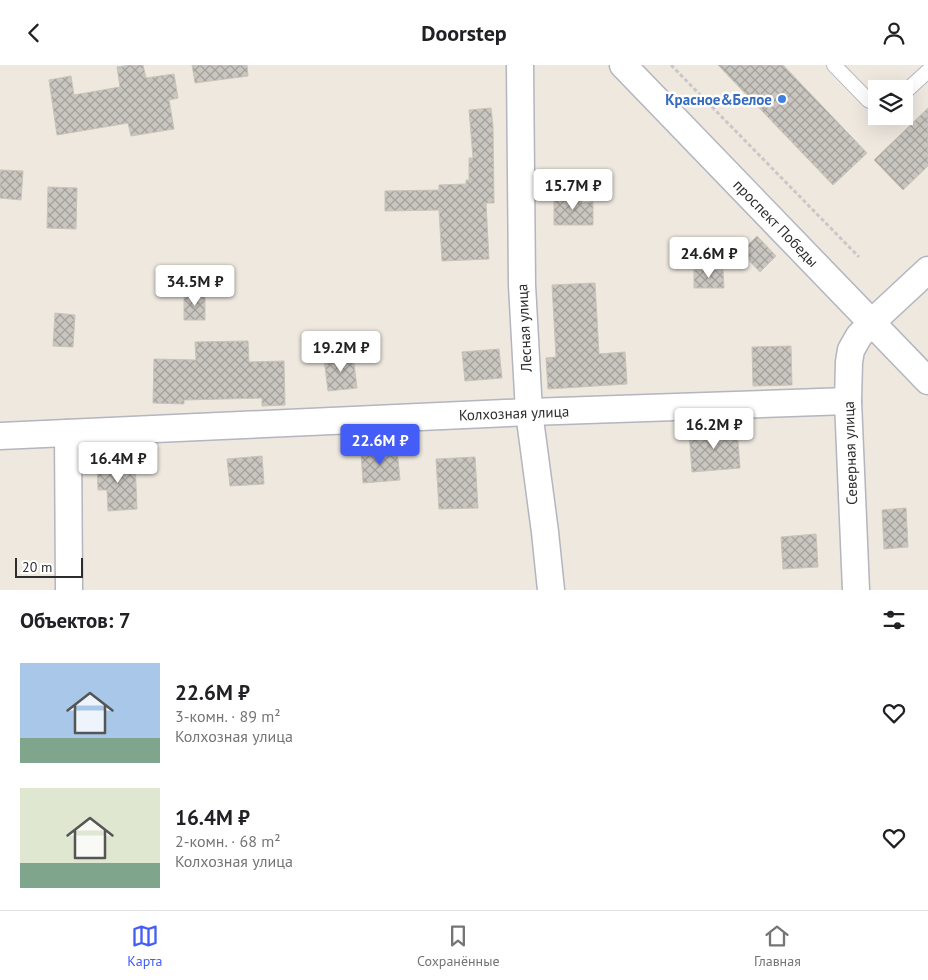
<!DOCTYPE html>
<html lang="ru">
<meta charset="utf-8">
<style>
:root{--surface:#fff;--page:#f2f2f2;--text:#202124;--muted:#757577;--line:#e0e0e0;--accent:#445df6}
body{margin:0;font-family:"PT Sans",sans-serif;background:var(--page);color:var(--text);height:100vh;display:flex;flex-direction:column;font-size:19px;white-space:nowrap}
*{box-sizing:border-box;margin:0}
p{font-size:16px;color:var(--muted)}
.icon{flex:none;width:28px;height:28px;fill:none;stroke:currentColor;stroke-width:2;stroke-linecap:round;stroke-linejoin:round}
.map{position:relative;height:525px;overflow:hidden}
.drawer{display:flex;flex-direction:column;background:var(--surface);flex:1}
.drawer>*{flex:none}
.tools{position:absolute;left:868px;top:15px;display:grid;gap:10px}
.tools a{display:grid;place-items:center;width:45px;height:45px;border-radius:0px;background:var(--surface);box-shadow:0 5px 20px #0002;font-size:25px}
.scale{position:absolute;left:15px;bottom:12px;width:68px;box-sizing:border-box;padding-left:5px;border:2px solid #2d2d2d;border-top:0;font-size:14px;line-height:18px;white-space:nowrap;color:#2d2d2d;-webkit-text-stroke:4px #fff;paint-order:stroke}
.price{position:absolute;translate:-50% -42px;padding:0 11px;border-radius:5px;background:#fff;color:#222;font-size:16px;line-height:32px;filter:drop-shadow(0 1px 2px #0008)}
.price::after{content:'';position:absolute;left:50%;top:30px;width:15px;height:11px;margin-left:-8px;background:inherit;clip-path:polygon(0 0,100% 0,50% 100%)}
.price.current{background:var(--accent);color:#fff}
ul{padding:0;list-style:none}
li{display:flex;align-items:center;gap:15px;height:125px;padding:0 20px}
li span{display:grid;place-items:center;flex:none;width:140px;height:100px;border-radius:0px;color:#555}
li>.icon{margin-inline-start:auto}
span .icon{width:60px;height:60px;fill:#fffc;stroke-width:1}
li b{font-size:21px}
h2{display:flex;justify-content:space-between;align-items:center;height:60px;padding:0 20px;font-size:21px}
header{display:flex;justify-content:space-between;align-items:center;height:65px;padding:0 20px;background:var(--surface);font-size:22px;font-weight:800}
.dock{display:flex;justify-content:space-around;align-items:center;height:70px;border-top:1px solid var(--line);background:var(--surface);font-size:14px;color:var(--muted)}
.dock a{display:grid;justify-items:center;gap:2px}
.dock .current{color:var(--accent)}
.map>svg:first-child{display:block}
</style>
<header><svg class="icon" aria-label="back" viewBox="0 0 24 24"><path d="M15 5l-7 7 7 7"/></svg>Doorstep<svg class="icon" aria-label="person" viewBox="0 0 24 24"><circle cx="12" cy="8" r="4"/><path d="M4 21q1-7 8-7t8 7"/></svg></header>
<div class="map">
<svg width="928" height="525" viewBox="0 0 928 525">
<defs>
<pattern id="building-cross-hatch" width="8" height="8" patternUnits="userSpaceOnUse" patternTransform="scale(1.25)"><rect width="8" height="8" fill="#c9c5bf"/><path d="M0 0l8 8M0 8l8-8" fill="none" stroke="#a4a09c"/></pattern>
</defs>
<rect width="100%" height="100%" fill="#eee8df"/>
<g fill="url(#building-cross-hatch)" stroke="#c9c4b9">
<path d="M129,0H143L146,13L174,9L178,33L169,35L174,64L131,71L128,58L57,70L49,15L71,11L74,30L120,22L117,2Z"/>
<path d="M192,0H247L248,11L195,18Z"/>
<path d="M718,0H783L867,88L833,120Z"/>
<path d="M491,43L493,61L494,138H486L489,194L442,196L439,145L385,146V126L439,125V120L466,119V115H469V93H473L469,45Z"/>
<path d="M928,43V101L903,125L874,95Z"/>
<path d="M0,105L23,106L21,135L0,133Z"/>
<path d="M48,122L77,123L76,164L47,163Z"/>
<path d="M554,131H582V138L593,137V160H554Z"/>
<path d="M757,171L776,191L760,207L741,187Z"/>
<path d="M694,205H723L724,223H694Z"/>
<path d="M595,218L599,289L625,287L627,319L548,324L546,293L556,292L552,220Z"/>
<path d="M205,228V255H184V229Z"/>
<path d="M55,248L75,250L73,282L53,281Z"/>
<path d="M248,276L249,297L284,296L285,340L262,341V333L184,335V339L153,338L154,294L196,295L195,277Z"/>
<path d="M791,281L792,320L753,321L752,282Z"/>
<path d="M499,284L502,313L465,316L462,287Z"/>
<path d="M353,290L357,323L328,326L324,294Z"/>
<path d="M737,363L740,403L692,407L689,367Z"/>
<path d="M397,384L400,415L363,418L361,387Z"/>
<path d="M262,391L264,419L230,421L227,394Z"/>
<path d="M475,392L478,443L439,444L436,394Z"/>
<path d="M135,395L137,444L108,446L107,425H98L97,396Z"/>
<path d="M906,443L908,482L884,484L882,445Z"/>
<path d="M816,469L818,502L783,504L781,472Z"/>
</g>
<g fill="none" stroke-linecap="round" stroke-linejoin="round">
<g stroke="#b3b5bf" stroke-width="16">
<g id="lane">
<path d="M834,0L868,35L876,39"/>
<path d="M904,28L928,6"/>
</g>
</g>
<g stroke="#b3b5bf" stroke-width="29">
<g id="street">
<path d="M520,0L522,220L529,347L545,467L551,525"/>
<path d="M623,0L928,316"/>
<path d="M68,368L69,525"/>
<path d="M0,371L529,347L848,336"/>
<path d="M856,525L848,336L849,297L851,285L859,271L871,258L928,205"/>
</g>
</g>
<path stroke="#c8c8c8" stroke-width="3" stroke-dasharray="4 2.5" stroke-linecap="butt" d="M671,0L859,192"/>
<use href="#lane" stroke="#fff" stroke-width="14"/>
<use href="#street" stroke="#fff" stroke-width="26"/>
</g>
<circle fill="#3f7fe0" stroke="#fff" stroke-width="2" cx="782" cy="34" r="5"/>
<g text-anchor="middle" dominant-baseline="central" stroke-width="5" stroke-linejoin="round" paint-order="stroke">
<g font-size="15" font-weight="bold" fill="#366cbe" stroke="#fff" text-anchor="end">
<text x="772" y="34">Красное&amp;Белое</text>
</g>
<g font-size="15" fill="#2d2d2d" stroke="#fff">
<text transform="translate(776 158) rotate(46)">проспект Победы</text>
<text transform="translate(524 263) rotate(-93)">Лесная улица</text>
<text transform="translate(514 348) rotate(-2)">Колхозная улица</text>
<text transform="translate(850 388) rotate(-92)">Северная улица</text>
</g>
</g>
</svg>
<div class="tools">
<a><svg class="icon" aria-label="layers" viewBox="0 0 24 24"><path d="M12 4l9 5-9 5-9-5zM3 14l9 5 9-5"/></svg></a>
</div>
<div class="scale">20 m</div>
<b class="price" style="left:573px;top:146px">15.7M ₽</b>
<b class="price" style="left:709px;top:214px">24.6M ₽</b>
<b class="price" style="left:195px;top:242px">34.5M ₽</b>
<b class="price" style="left:341px;top:308px">19.2M ₽</b>
<b class="price" style="left:714px;top:385px">16.2M ₽</b>
<b class="price current" style="left:380px;top:401px">22.6M ₽</b>
<b class="price" style="left:118px;top:419px">16.4M ₽</b>
</div>
<section class="drawer">
<h2>Объектов: 7<svg class="icon" aria-label="filters" viewBox="0 0 24 24"><path d="M4 7h16M4 17h16"/><circle cx="9" cy="7" r="2"/><circle cx="15" cy="17" r="2"/></svg></h2>
<ul>
<li><span style="background:linear-gradient(#a9c7e8 75%,#7fa58c 0)"><svg class="icon" aria-label="home" viewBox="0 0 24 24"><path d="M3 11l9-7 9 7M6 9v11h12V9"/></svg></span><div><b>22.6M ₽</b><p>3-комн. · 89 m²</p><p>Колхозная улица</p></div><svg class="icon" aria-label="heart" viewBox="0 0 24 24"><path d="M12 20l-8-8c-3-5 5-10 8-4 3-6 11-1 8 4z"/></svg></li>
<li><span style="background:linear-gradient(#dfe7d0 75%,#7fa58c 0)"><svg class="icon" aria-label="home" viewBox="0 0 24 24"><path d="M3 11l9-7 9 7M6 9v11h12V9"/></svg></span><div><b>16.4M ₽</b><p>2-комн. · 68 m²</p><p>Колхозная улица</p></div><svg class="icon" aria-label="heart" viewBox="0 0 24 24"><path d="M12 20l-8-8c-3-5 5-10 8-4 3-6 11-1 8 4z"/></svg></li>
</ul>
</section>
<nav class="dock">
<a class="current"><svg class="icon" aria-label="map" viewBox="0 0 24 24"><path d="M3 6l6-2 6 2 6-2v14l-6 2-6-2-6 2zM9 4v14M15 6v14"/></svg>Карта</a>
<a><svg class="icon" aria-label="saved" viewBox="0 0 24 24"><path d="M7 4h10v16l-5-4-5 4z"/></svg>Сохранённые</a>
<a><svg class="icon" aria-label="home" viewBox="0 0 24 24"><path d="M3 11l9-7 9 7M6 9v11h12V9"/></svg>Главная</a>
</nav>
